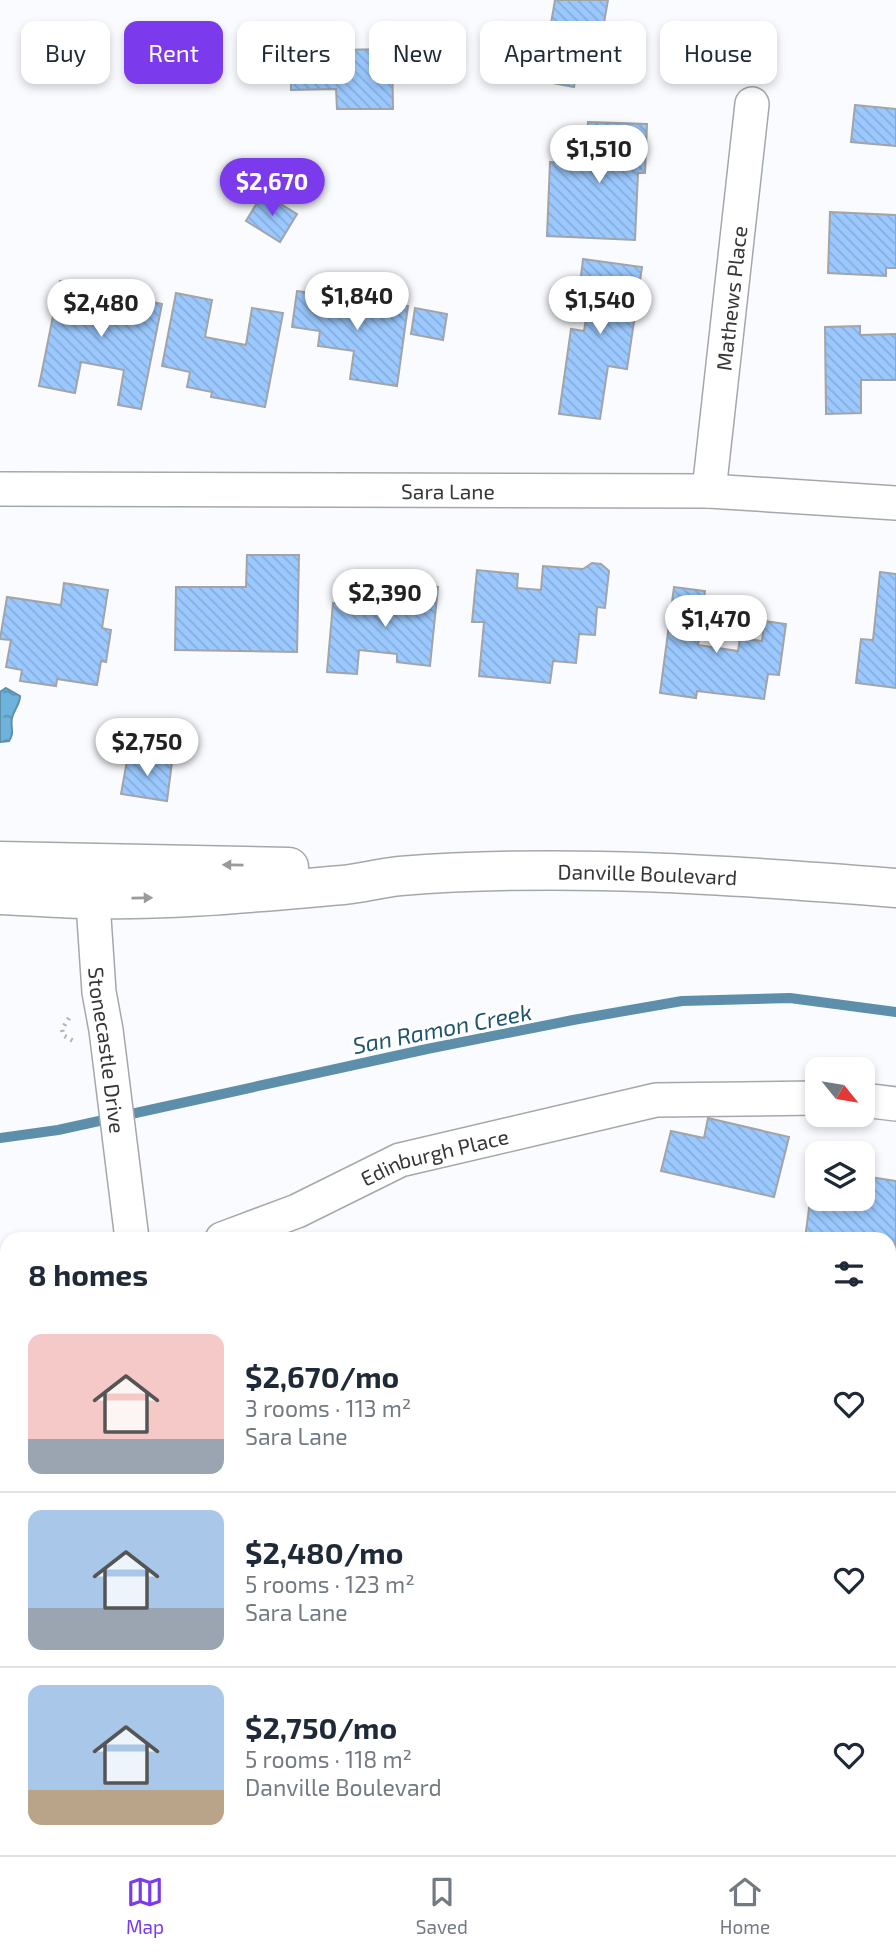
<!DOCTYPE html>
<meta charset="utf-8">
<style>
:root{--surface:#fff;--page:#f6f6f7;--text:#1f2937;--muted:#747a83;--line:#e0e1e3;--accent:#7c3aed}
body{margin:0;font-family:"Exo 2",sans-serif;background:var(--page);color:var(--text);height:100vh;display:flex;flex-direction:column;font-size:26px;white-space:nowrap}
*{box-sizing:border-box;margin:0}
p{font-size:23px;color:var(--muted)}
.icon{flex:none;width:38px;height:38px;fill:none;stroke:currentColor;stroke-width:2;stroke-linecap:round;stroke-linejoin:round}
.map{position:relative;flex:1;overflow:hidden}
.panel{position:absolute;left:0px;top:1232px;width:896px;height:623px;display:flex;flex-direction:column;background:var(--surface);border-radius:21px 21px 0 0;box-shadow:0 4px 10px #0003}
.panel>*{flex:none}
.banner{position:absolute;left:21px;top:21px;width:854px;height:63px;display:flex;gap:14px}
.needle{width:46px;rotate:120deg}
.buttons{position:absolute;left:805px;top:1057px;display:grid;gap:14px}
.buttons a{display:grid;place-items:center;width:70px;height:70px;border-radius:14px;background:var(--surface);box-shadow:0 4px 10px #0003;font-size:35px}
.price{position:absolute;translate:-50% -60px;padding:0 16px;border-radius:24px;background:#fff;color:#222;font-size:23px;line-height:46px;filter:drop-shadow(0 2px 4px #0008)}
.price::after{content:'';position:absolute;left:50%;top:42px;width:21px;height:16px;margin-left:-10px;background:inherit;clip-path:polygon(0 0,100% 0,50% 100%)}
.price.on{background:var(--accent);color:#fff}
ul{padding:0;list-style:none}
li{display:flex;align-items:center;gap:21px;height:175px;padding:0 28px}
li+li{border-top:2px solid var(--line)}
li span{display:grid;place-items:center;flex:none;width:196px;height:140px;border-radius:14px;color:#555}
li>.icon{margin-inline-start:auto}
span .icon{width:84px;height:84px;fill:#fffc;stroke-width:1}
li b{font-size:30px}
h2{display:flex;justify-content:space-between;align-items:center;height:84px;padding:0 28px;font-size:30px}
.chip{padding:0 24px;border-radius:14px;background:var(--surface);box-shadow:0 4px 10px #0003;font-size:24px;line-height:63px}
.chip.on{background:var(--accent);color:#fff}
.tabs{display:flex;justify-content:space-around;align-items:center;height:98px;border-top:2px solid var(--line);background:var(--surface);font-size:19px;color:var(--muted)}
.tabs a{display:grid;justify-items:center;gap:4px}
.tabs .on{color:var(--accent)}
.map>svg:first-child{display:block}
</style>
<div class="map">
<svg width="896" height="1855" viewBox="0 0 896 1855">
<defs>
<pattern id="water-ripples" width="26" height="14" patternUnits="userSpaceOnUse" patternTransform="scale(1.75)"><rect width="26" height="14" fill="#6eb3db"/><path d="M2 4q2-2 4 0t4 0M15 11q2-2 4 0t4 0" fill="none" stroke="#5b92b2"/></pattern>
<pattern id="building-back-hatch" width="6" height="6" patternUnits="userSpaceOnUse" patternTransform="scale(1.75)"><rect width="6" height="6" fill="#9bc9ff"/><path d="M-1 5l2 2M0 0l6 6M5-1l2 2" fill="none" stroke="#86addb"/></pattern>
</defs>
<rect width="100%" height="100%" fill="#f9fbfe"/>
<path fill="url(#water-ripples)" stroke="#5d8eaa" stroke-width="2" d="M6,688L20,696C20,705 14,709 12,718C10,728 15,732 9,741L0,742V692Z"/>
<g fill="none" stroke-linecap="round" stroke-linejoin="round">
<path stroke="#5d8eaa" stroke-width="10" d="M0,1138L58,1130L427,1049L573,1020L682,1001L790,998L896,1012"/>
</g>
<g fill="url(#building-back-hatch)" stroke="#a2a4a6" stroke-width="2">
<path d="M555,0H608L598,57L580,54L574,87L510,75L517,35L548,41Z"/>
<path d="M331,31V50L392,49L393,109H337L336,89L291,90V32Z"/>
<path d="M855,105L896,109V146L851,142Z"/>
<path d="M588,122L647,124L645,173H638L635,240L547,236L550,162L586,163Z"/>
<path d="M263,193L297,214L280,242L246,221Z"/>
<path d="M830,212L896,215V268H886V276L828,273Z"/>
<path d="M583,259L642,267L627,369L608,366L600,419L559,414L571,329L584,331L591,286L580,285Z"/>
<path d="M60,281L162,304L141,409L118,405L124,370L81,362L75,393L39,386Z"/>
<path d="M297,291L408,306L397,386L350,379L354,351L318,346L320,331L292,327Z"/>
<path d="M176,293L212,300L205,337L246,345L252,308L283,313L265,407L211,397L212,392L187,387L190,372L162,366Z"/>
<path d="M415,308L447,314L443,340L411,334Z"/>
<path d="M860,326V335L896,334V380H861V413L826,414L825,327Z"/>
<path d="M247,555H299L297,652L175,650L176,587H246Z"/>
<path d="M592,563L601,564L609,571L605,608L597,607L595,635L579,634L576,663L553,661L550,683L479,676L484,622H472L477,570L518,574L517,588L541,590L543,566L583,569Z"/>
<path d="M880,572L896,574V688L856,683L861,639L873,640Z"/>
<path d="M393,582L438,587L430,666L397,662V654L359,650L357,674L327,672L333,603L390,609Z"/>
<path d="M64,583L108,590L102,628L111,630L106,662L101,661L97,685L57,679L56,686L20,681L22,670L6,667L11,640L0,639L7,597L61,605Z"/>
<path d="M674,587L705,591L698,645L738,651L740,638L762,641L764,621L786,624L779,675L768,674L764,699L697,691L696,698L660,693Z"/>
<path d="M128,755L172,762L167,801L121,794Z"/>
<path d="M708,1118L789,1137L774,1197L661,1171L671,1131L704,1138Z"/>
<path d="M814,1170L817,1171V1199H863V1176L896,1181V1236L894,1254H889V1239H805Z"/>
<path d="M7,1295V1329L1,1297Z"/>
<path d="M7,1509V1609L0,1610V1510Z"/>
<path d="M147,1848H248L243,1855H142Z"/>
<path d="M332,1848H345L351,1855H323Z"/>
<path d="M366,1848H428L434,1855H359Z"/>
</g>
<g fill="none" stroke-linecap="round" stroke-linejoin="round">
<g stroke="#a5a8aa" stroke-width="36">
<g id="minor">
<path id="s1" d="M0,489L709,491L896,503"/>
<path id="s2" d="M709,491L752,104"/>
<path id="s3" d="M91,873L99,992L106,1030L132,1239"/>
<path d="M863,1100L896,1104"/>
<path id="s4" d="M222,1239L297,1211L400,1160L656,1100L817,1098"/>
<path d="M0,1467L7,1466"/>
</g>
</g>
<g stroke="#a5a8aa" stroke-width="41">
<g id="secondary">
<path d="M0,861L289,867"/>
<path id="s5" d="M0,895C30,896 60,899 90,899C174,901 259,892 343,885C362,883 381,878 400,876C565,863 732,875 896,888"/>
</g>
</g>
<path stroke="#b4b6b8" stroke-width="4.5" stroke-dasharray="2 5" stroke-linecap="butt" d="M69,1018L62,1029L63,1035L75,1042"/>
<use href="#minor" stroke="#fff" stroke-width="33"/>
<use href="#secondary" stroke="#fff" stroke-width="38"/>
</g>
<defs><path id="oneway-solid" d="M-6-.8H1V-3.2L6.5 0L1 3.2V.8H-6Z" transform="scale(1.75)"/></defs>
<g fill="#9a9a9b">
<use href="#oneway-solid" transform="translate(233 865) rotate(-179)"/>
<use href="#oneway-solid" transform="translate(142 898) rotate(-1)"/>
</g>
<g text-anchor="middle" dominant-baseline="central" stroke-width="6" stroke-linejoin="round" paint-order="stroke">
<g font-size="21" fill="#353637" stroke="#fff">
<text stroke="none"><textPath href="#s2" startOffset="194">Mathews Place</textPath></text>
<text stroke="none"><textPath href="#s1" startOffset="448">Sara Lane</textPath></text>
<text stroke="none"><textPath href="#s5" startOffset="649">Danville Boulevard</textPath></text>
<text stroke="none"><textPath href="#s3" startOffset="178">Stonecastle Drive</textPath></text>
<text stroke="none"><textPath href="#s4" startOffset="229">Edinburgh Place</textPath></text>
</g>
<g font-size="23" font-style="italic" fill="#1f5470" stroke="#fff">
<text transform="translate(442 1028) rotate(-11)">San Ramon Creek</text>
</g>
</g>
</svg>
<div class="buttons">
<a><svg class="needle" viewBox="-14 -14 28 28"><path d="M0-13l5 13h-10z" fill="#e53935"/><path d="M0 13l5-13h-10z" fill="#747a83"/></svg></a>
<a><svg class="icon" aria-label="layers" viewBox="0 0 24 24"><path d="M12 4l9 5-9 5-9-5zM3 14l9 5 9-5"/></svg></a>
</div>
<b class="price" style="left:599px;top:185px">$1,510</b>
<b class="price on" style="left:272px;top:218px">$2,670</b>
<b class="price" style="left:357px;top:332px">$1,840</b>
<b class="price" style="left:600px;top:336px">$1,540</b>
<b class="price" style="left:101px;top:339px">$2,480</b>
<b class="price" style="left:385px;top:629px">$2,390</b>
<b class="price" style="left:716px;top:655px">$1,470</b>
<b class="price" style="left:147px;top:778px">$2,750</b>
<div class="banner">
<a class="chip">Buy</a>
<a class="chip on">Rent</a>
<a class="chip">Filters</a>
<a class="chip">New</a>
<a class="chip">Apartment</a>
<a class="chip">House</a>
</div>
<section class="panel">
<h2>8 homes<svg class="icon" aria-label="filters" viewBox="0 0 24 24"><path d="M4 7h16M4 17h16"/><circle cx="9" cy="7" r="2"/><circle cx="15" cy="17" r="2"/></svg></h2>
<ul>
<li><span style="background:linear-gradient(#f6c9c9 75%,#9aa5b1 0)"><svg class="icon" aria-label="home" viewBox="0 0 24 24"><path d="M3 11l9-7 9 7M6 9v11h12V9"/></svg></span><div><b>$2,670/mo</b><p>3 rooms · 113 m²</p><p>Sara Lane</p></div><svg class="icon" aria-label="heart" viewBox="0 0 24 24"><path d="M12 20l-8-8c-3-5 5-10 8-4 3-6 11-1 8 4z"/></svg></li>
<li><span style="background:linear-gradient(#a9c7e8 70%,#9aa5b1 0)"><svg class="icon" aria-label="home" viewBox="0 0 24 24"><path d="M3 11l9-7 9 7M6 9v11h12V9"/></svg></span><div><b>$2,480/mo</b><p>5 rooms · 123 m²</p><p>Sara Lane</p></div><svg class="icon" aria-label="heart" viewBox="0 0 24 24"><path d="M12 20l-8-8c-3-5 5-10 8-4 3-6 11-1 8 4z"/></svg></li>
<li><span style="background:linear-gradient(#a9c7e8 75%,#b9a48a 0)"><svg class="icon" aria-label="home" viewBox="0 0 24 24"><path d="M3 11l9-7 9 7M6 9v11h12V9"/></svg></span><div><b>$2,750/mo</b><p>5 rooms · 118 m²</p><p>Danville Boulevard</p></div><svg class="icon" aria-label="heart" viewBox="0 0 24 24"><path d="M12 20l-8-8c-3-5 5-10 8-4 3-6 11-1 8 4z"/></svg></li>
</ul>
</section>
</div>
<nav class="tabs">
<a class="on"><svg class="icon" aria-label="map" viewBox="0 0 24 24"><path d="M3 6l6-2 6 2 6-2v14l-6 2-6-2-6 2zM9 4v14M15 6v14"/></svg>Map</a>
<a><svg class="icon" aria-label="saved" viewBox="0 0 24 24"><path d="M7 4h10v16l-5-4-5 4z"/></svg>Saved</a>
<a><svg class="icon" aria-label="home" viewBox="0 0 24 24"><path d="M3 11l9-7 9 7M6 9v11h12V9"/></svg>Home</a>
</nav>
